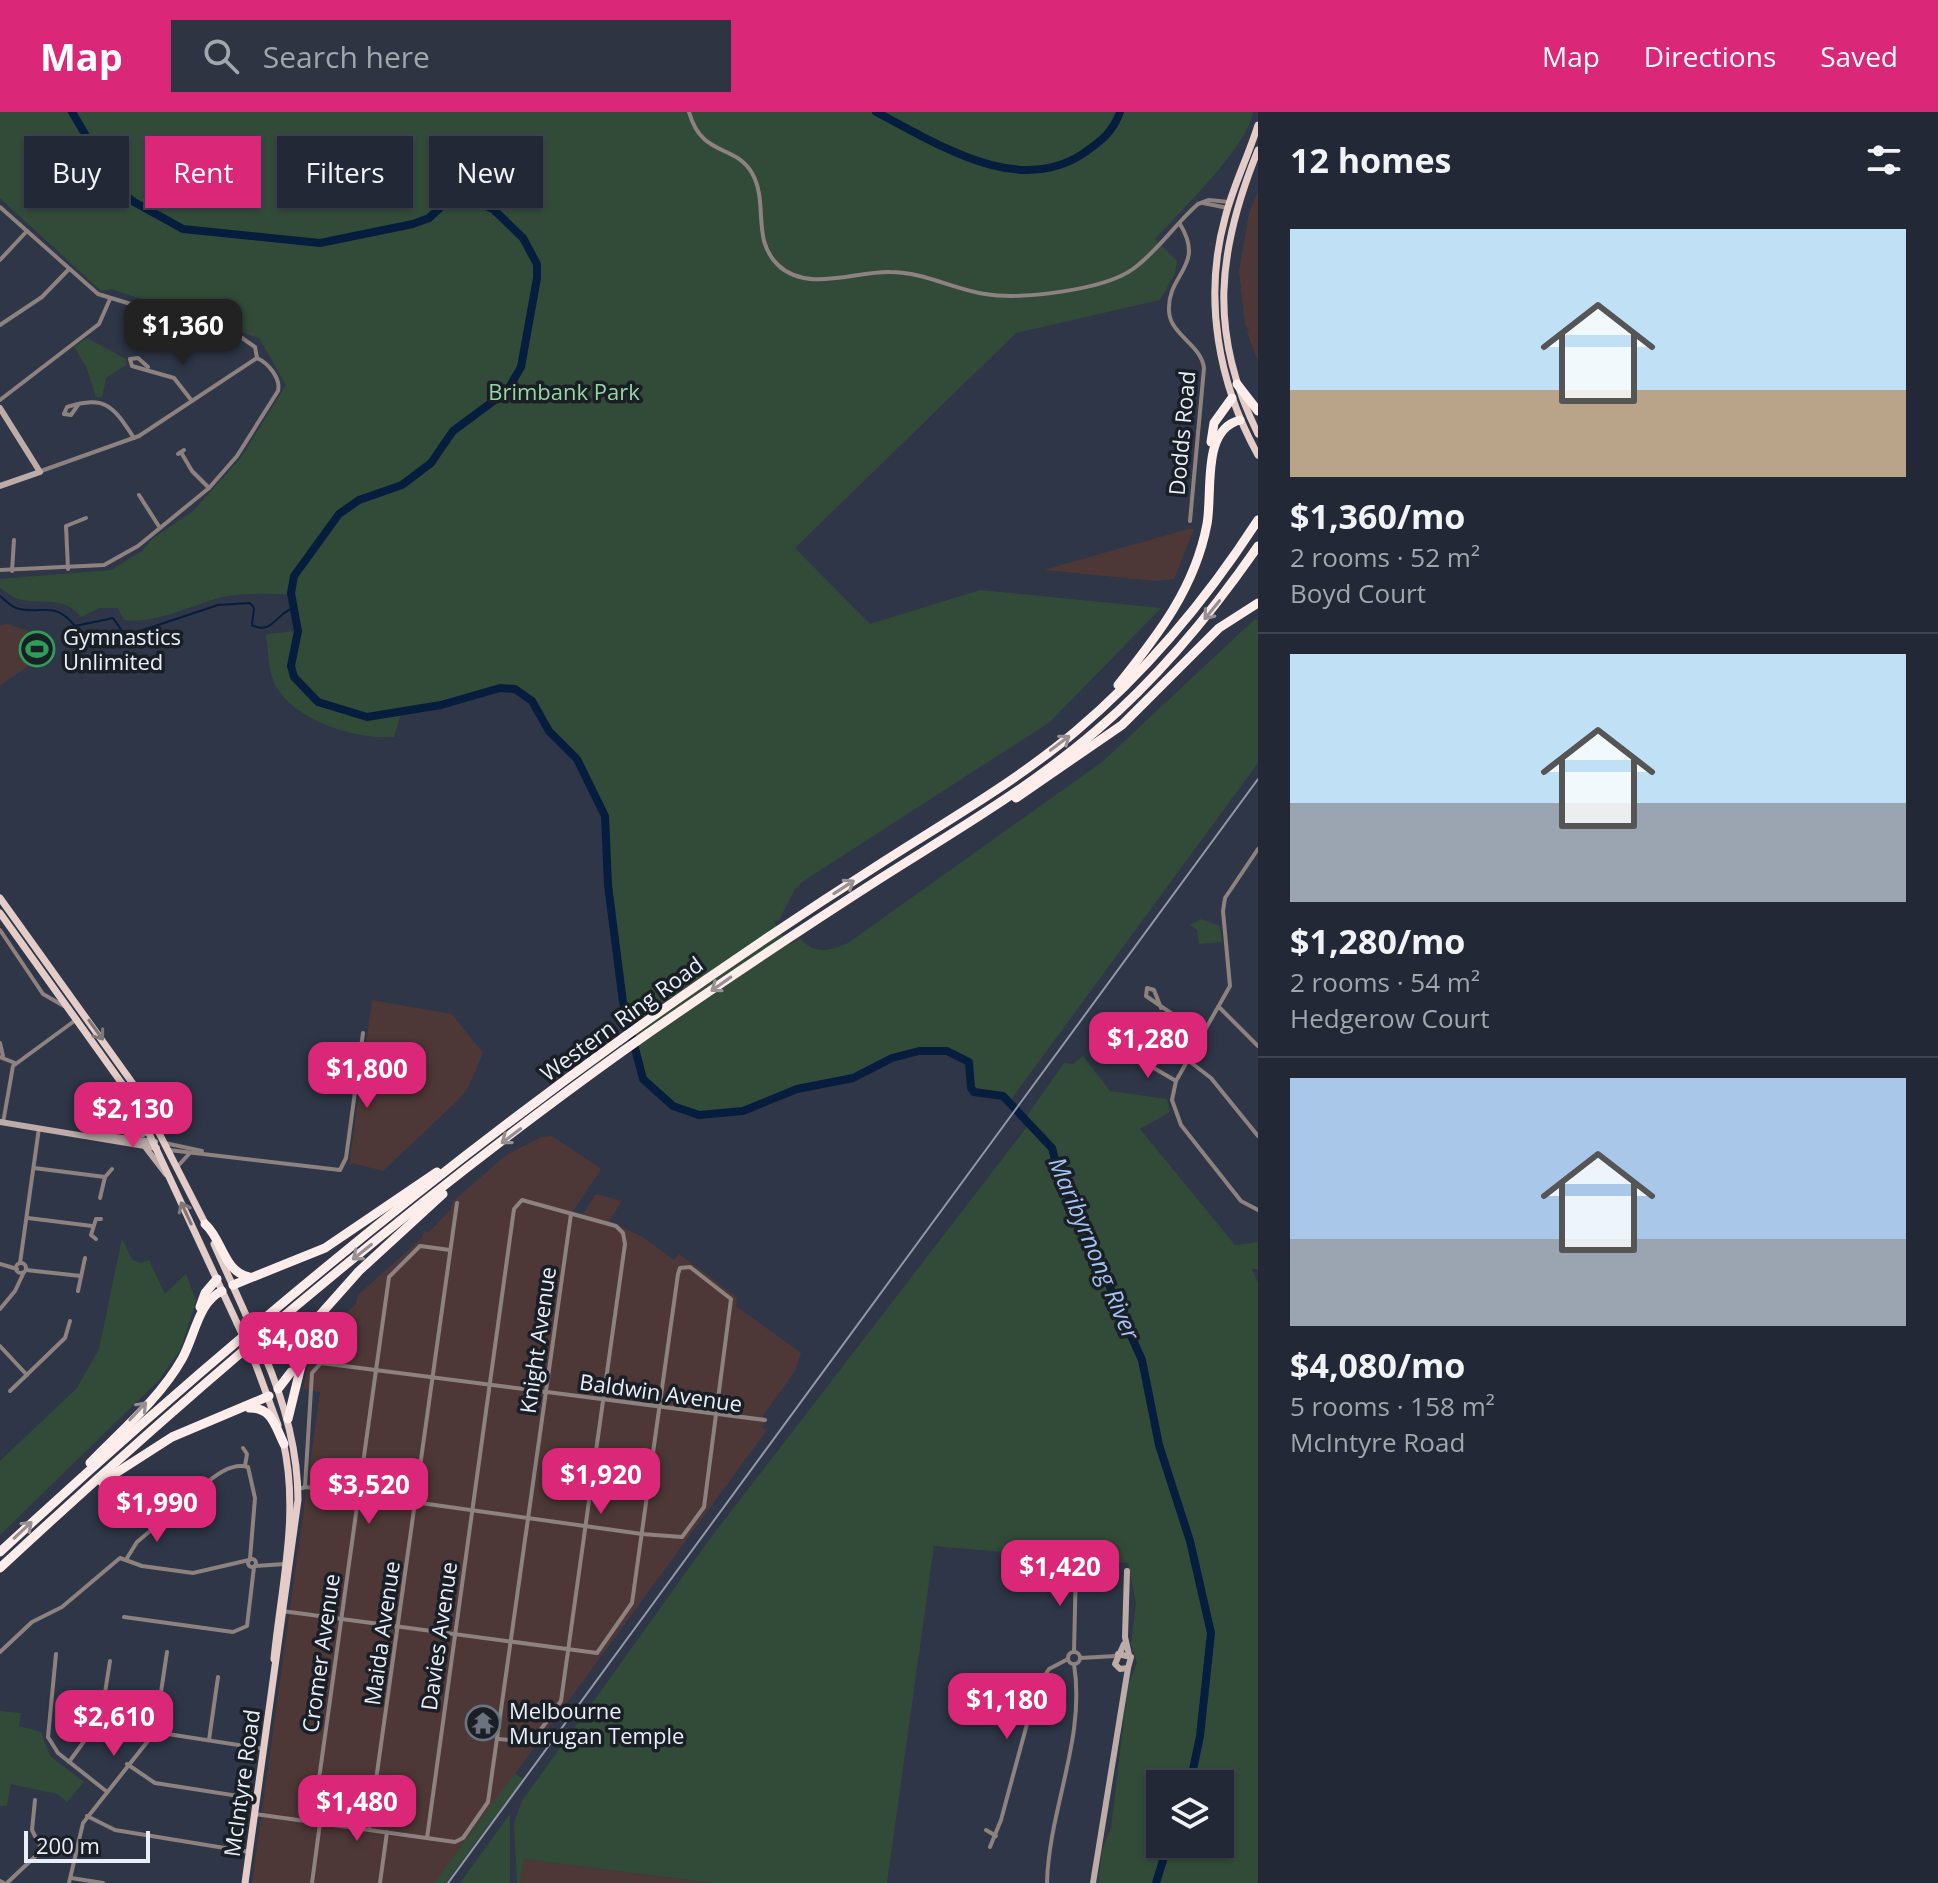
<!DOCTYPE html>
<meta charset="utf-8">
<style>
:root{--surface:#222835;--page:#2e3441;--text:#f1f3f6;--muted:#a2a6ad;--line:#3f4450;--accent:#db2777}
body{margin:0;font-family:"Open Sans",sans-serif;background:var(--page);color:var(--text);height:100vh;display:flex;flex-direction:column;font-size:30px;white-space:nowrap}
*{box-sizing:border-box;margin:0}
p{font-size:26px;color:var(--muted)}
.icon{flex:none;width:44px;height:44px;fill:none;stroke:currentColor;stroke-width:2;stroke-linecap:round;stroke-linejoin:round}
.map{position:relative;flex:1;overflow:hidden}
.panel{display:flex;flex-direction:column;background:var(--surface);width:680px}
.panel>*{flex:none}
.banner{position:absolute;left:24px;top:24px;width:760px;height:72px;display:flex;gap:16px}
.fabs{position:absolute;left:1146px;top:1658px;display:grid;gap:16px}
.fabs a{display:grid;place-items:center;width:88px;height:88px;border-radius:0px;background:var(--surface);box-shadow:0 2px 6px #0004,0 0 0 2px var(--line);font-size:40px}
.scale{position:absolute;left:24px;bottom:20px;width:126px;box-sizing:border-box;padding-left:8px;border:4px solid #e9effa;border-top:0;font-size:22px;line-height:28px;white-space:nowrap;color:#e9effa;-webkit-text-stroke:6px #1a1e25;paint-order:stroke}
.price{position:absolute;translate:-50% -68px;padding:0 18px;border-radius:16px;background:var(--accent);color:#fff;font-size:26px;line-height:52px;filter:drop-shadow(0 2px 4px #0008)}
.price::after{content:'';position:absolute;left:50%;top:48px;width:24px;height:18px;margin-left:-12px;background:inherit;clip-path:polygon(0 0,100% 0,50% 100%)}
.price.current{background:#222;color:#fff}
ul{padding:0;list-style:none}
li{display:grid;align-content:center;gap:16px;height:424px;padding:0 32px}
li+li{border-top:2px solid var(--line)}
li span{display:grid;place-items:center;height:248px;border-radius:0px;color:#555}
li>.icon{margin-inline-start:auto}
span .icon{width:144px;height:144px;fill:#fffc;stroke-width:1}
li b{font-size:34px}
h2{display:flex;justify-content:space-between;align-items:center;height:96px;padding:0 32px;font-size:34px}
.pill{padding:0 28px;border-radius:0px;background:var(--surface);box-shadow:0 2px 6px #0004,0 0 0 2px var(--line);font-size:28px;line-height:72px}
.pill.current{background:var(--accent);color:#fff}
header{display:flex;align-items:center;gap:48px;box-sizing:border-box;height:112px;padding:0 40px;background:var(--accent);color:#fff}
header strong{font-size:38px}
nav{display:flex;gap:44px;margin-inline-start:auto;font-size:28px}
.search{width:560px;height:72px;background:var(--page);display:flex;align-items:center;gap:20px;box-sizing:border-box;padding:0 28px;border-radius:0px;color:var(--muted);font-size:30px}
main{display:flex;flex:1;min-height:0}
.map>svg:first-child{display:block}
</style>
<header>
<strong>Map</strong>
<div class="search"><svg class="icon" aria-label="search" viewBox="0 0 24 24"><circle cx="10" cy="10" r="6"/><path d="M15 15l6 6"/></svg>Search here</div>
<nav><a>Map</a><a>Directions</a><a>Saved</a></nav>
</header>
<main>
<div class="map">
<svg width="1258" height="1771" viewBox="0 0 1258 1771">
<rect width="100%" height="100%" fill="#2e3647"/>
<g fill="#4d3837">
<path d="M1258,80V249L1247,221L1249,217L1245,213L1239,159L1249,101Z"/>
<path d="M1188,417H1194L1174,467L1155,469L1044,458Z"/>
<path d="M8,512L39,523L54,537L0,573V513Z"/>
<path d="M372,888L452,902L483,941L467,978L457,989L383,1059L352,1051L349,1054Z"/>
<path d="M552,1024L601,1057L573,1099L583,1102L596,1082L622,1089L609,1109L643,1125L674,1148L679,1142L737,1185L736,1194L801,1241L795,1259L763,1304L766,1310L761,1315L767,1318L435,1771H252L320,1280L303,1277L311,1238L320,1224L356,1192L358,1183L422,1126L424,1119L429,1120L451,1097L452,1090L506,1043L541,1025Z"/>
<path d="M524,1747L713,1771H520Z"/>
</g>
<g fill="#324b38" fill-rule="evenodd">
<path d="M0,0H1253C1248,34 1181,99 1155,127L1177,149L1175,162L1160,188L1016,221L795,436L870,512L980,478L1161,496L1050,610L802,770L795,777L779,808L774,810L789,833L800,826C814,843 830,839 848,831L1102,650L1255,507L1258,508V651L1010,989C1000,982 978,987 971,977C967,971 970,957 969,950L947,939L919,940L892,946L853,966L797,977L743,999L699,1003L673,994L648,975L641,957L619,869L608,773L605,704L577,647L549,619L532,589L515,577L500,576L441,593L402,598L394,625C355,628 286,607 272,565C268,552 268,536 266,522L297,519L290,482C266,482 239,480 215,487C188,495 154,512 124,508L118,496H99L81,505C62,482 42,494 18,487C12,485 5,479 0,476V467L111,458L142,439L152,427L193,399L240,347L286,273L259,226L111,177L101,179L0,86Z"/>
<path d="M87,226L126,247V253L106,266L102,286L96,285L86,254L74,235Z"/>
<path d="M1200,807L1220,814L1222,830L1199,832L1197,818L1190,813Z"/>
<path d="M1083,944L1110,979L1167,987L1170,1000L1140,1017L1235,1133L1258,1130V1157H1252L1258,1171V1771H1098L1102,1738L1111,1716L1128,1574L1137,1551L1131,1533L1136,1491L1128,1451L934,1434L887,1771H713L524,1747L520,1771H517L514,1711L522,1689L709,1428L1030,1011L1026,1005L1064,951L1073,952ZM1160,1672H1220V1732H1160Z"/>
<path d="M122,1126L132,1148L141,1151L149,1148L165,1182L186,1162L196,1189L180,1238L159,1268L0,1423V1349L77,1276L99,1237Z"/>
<path d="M0,1599L21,1601L19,1614L41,1620L50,1644L84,1670L67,1690L57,1682L11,1672L7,1694H0Z"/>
<path d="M515,1661L523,1667L446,1771H434Z"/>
<path d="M510,1702V1771H460Z"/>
</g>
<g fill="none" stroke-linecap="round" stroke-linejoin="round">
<path stroke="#071d3d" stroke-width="2" d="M0,484C4,487 10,494 16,496C42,504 53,487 75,514L113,506L122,519L137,520L218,493L250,491L254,496L252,513C271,523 276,503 291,497"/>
<g stroke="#071d3d" stroke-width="8">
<path d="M72,0L118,78L134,90L183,117L320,131L413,112L429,106L445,91L472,88L493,97L523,126L537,152V166L521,255L507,279L453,319L431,351L402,373L359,388L339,402L294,464L291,481L298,519L291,554L294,565L318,590L367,605L441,593L500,576L515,577L532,589L549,619L577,647L605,704L608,773L623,890L643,967L673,994L699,1003L743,999L797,977L853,966L892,946L919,939H947L969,950L971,976L974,980L1003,984L1052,1036L1062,1074L1086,1111L1114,1186L1142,1248L1159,1333L1190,1429L1211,1521L1200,1624L1190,1672"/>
<path d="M876,0C937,31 1017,86 1084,41C1101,29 1113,20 1120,0"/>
<path d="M1156,1771L1168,1732"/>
</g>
<g stroke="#8d827f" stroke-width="4">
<path d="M689,0C702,46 734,31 752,61C769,91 751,127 778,153C807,181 855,159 890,160C924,160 953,177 985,182C1021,188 1104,178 1133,157C1158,139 1175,112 1198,92L1209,88L1229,90"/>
<path d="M1203,91L1228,96"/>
<path d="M0,95L98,182L242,226L255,235L257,246"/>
<path d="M1180,112C1206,155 1167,161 1169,199C1170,223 1201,232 1204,256L1190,409"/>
<path d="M0,148L27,119"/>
<path d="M0,213L42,185L69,157"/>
<path d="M130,247L132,254L174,266L192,289"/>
<path d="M130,247L138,246L148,255"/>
<path d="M0,288L99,212L110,187"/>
<path d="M64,302L67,295C106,283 113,294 134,326"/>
<path d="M64,302L71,303L78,293"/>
<path d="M178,342L184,338"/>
<path d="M182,342L192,359L209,376"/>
<path d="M41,359L139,324L257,246"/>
<path d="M139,383L160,416"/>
<path d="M68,457L66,414L86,406"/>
<path d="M0,458L104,453L138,434L209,376L237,344L278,279C281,266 268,251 257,246"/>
<path d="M12,459L14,428"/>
<path d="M1258,737L1225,786L1223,799L1230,874L1176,969L1172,988L1181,1013L1241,1089L1258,1098"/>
<path d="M0,818L43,882L64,894"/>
<path d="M1161,896L1154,878L1147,876L1146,884L1203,923"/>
<path d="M1220,896L1258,934"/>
<path d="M0,931L3,944"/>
<path d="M1135,944L1119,929L1113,932L1176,969"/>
<path d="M0,945L15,951"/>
<path d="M1189,949L1211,966L1258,1024"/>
<path d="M3,1011L13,954L77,907"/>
<path d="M165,1031L202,1039"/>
<path d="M169,1038L340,1058L346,1046L363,921"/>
<path d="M177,1055L189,1042"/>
<path d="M34,1056L105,1065L100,1086"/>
<path d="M105,1065L112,1057"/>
<path d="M28,1106L92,1114"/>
<path d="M96,1127L91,1123L96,1107H101"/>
<path d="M20,1151L39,1016"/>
<circle cx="21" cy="1156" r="5"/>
<path d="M0,1152L17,1157"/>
<path d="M26,1158L81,1164"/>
<path d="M78,1179L85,1146"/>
<path d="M0,1197L15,1179L24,1160"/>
<path d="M0,1234L27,1263"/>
<path d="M10,1279L65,1226L70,1209"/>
<path d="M243,1336L247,1342L245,1354"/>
<path d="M305,1375L312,1261L321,1251L765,1308"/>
<path d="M206,1408L193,1382C208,1370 228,1349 248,1355L255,1386L250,1447"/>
<path d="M127,1446L137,1430L168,1404"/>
<circle cx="252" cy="1451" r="4"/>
<path d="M255,1454L285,1452"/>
<path d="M282,1499L597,1541L632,1491L678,1162L680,1156L690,1155L731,1187L704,1395L682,1425L642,1422L306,1375L298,1377"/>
<path d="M124,1505L233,1520L247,1514L254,1455"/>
<path d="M0,1540L32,1510L62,1495L120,1446L142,1454L193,1461L249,1448"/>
<path d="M1074,1540L1076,1453"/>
<circle cx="1074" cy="1546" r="6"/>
<path d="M56,1542L48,1625L58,1641L106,1679"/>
<path d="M1080,1546L1116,1544"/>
<path d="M1022,1586L1032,1588"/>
<path d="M155,1620L264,1637"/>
<path d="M209,1628L218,1565"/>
<path d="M69,1650L101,1606L110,1549"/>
<path d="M127,1652L155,1671L257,1687"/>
<path d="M35,1688L32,1718L42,1738"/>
<path d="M255,1702L455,1730L463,1726L488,1690L571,1102"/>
<path d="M87,1704L115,1718L249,1740"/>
<path d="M313,1710L389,1165L420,1134L450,1138"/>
<path d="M369,1718L457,1091"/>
<path d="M986,1718L996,1724"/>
<path d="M427,1726L514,1097L522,1088L616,1114L623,1121L625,1132L561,1589L532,1630L498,1627"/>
<path d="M990,1735L1001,1708L1037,1575L1049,1557L1068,1547"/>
<path d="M71,1766L103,1771"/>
<path d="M0,1769L4,1771"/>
<path d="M7,1771L42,1738L74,1741"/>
<path d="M69,1771L83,1711L155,1620L167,1540"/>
<path d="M312,1771L320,1711"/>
<path d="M380,1771L387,1720"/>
<path d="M1047,1771C1049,1696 1086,1627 1074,1552"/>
</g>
<g stroke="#beaca9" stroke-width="6">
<path d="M0,296L40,360L0,374"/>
<path d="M0,1010L157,1036"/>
<path d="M91,1022L155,1030"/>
<path d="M129,1023L143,1022L148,1016"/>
<path d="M146,1036L166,1062"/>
<path d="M1127,1459L1125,1525L1129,1543"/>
<path d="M1118,1542L1131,1545L1128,1556L1120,1557L1115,1552L1124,1532"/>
<path d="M1093,1771L1128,1556"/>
</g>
<g stroke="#e4cdc8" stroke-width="7">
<path d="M1258,13C1248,45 1233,74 1225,106C1203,186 1218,271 1258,343"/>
<path d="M1258,38C1217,139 1208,221 1258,322"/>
<path d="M0,786L136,976L206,1113"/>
<path d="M0,801L133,987L237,1211"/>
<path d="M214,1132L246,1203"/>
<path d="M254,1248L278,1313"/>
<path d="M274,1547C281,1475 300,1401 283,1329"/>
<path d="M245,1771L298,1388C298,1336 284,1288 263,1240"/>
</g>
<g stroke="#feedea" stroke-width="9">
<path d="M1237,272L1258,299"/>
<path d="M1211,330L1214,311L1232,286"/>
<path d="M1118,573C1158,523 1195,476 1207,412C1213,379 1201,318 1240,308"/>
<path d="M1016,686L1122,613L1219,516L1258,491"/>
<path d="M205,1112C223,1128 223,1159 249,1165"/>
<path d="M233,1173L325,1136L437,1060"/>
<path d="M200,1195L205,1181L217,1167"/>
<path d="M278,1277L291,1260"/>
<path d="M249,1296C272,1295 275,1314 284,1332"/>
<path d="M288,1307L311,1213L359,1159L443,1082"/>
<path d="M90,1351C121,1319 160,1286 182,1247C195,1224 198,1190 222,1179"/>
<path d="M102,1370L172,1325L269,1284"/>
<path d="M0,1440C199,1256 407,1081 627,923C712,862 798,804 886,748C950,707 1018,668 1076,619C1148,558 1207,487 1258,408"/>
<path d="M0,1456C198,1272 404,1096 623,939C708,879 794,822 881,766C955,719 1031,675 1097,618C1160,564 1211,502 1258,434"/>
</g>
<path stroke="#9198a6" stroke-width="2" d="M448,1771L1258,667"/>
<g stroke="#e4cdc8" stroke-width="7">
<path d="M246,1203L263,1240"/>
<path d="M237,1211L254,1248"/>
</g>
</g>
<defs><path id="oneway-shaft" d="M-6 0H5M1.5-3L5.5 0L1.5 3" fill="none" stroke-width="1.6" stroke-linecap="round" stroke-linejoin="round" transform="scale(2)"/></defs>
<g stroke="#979091">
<use href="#oneway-shaft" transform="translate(1212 498) rotate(129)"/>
<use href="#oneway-shaft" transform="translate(1060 631) rotate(-37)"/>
<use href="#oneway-shaft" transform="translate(844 775) rotate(-33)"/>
<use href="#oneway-shaft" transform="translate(721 872) rotate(145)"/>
<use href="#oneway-shaft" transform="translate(511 1024) rotate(143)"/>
<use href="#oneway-shaft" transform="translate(362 1140) rotate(141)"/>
<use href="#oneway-shaft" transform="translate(138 1299) rotate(-47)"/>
<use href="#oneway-shaft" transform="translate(23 1418) rotate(-43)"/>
</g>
<g stroke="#7f7676">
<use href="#oneway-shaft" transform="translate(96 918) rotate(54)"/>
<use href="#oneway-shaft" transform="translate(186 1101) rotate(-115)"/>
</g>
<defs>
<g id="stadium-ring" transform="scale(1.8)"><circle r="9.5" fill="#1a1e25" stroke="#2e9e5b" stroke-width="1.5"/><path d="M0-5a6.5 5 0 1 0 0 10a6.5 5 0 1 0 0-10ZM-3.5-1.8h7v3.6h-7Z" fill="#2e9e5b"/></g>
<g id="temple-ring" transform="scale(1.8)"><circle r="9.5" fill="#1a1e25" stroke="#6b7280" stroke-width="1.5"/><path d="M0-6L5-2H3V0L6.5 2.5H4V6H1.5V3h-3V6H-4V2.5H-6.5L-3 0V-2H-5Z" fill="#6b7280"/></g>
</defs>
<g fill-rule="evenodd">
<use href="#stadium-ring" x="37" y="537"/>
<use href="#temple-ring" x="483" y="1611"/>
</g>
<g text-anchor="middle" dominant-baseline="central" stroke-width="7" stroke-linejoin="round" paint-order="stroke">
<g font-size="22" fill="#94d7a4" stroke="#1a1e25">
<text x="564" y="279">Brimbank Park</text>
</g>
<g font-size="22" fill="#e9effa" stroke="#1a1e25">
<text transform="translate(1181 321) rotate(-85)">Dodds Road</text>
<text transform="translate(621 906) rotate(-36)">Western Ring Road</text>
<text transform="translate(537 1228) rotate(-82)">Knight Avenue</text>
<text transform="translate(661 1280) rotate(8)">Baldwin Avenue</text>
<text transform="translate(381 1521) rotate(-82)">Maida Avenue</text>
<text transform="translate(438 1524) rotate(-82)">Davies Avenue</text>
<text transform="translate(320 1541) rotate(-82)">Cromer Avenue</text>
<text transform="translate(241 1671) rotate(-82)">McIntyre Road</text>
</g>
<g font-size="22" fill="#e9effa" stroke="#1a1e25" text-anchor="start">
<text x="63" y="524">Gymnastics<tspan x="63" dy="25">Unlimited</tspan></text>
<text x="509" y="1598">Melbourne<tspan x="509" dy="25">Murugan Temple</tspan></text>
</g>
<g font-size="24" font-style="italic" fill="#a2c3f4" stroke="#1a1e25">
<text transform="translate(1095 1136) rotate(67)">Maribyrnong River</text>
</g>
</g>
</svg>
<div class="fabs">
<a><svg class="icon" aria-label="layers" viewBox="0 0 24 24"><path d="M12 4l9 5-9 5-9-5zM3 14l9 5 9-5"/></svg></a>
</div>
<div class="scale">200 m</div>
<b class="price current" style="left:183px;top:255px">$1,360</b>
<b class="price" style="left:1148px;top:968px">$1,280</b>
<b class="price" style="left:367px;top:998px">$1,800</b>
<b class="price" style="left:133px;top:1038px">$2,130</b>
<b class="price" style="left:298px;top:1268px">$4,080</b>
<b class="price" style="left:601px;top:1404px">$1,920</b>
<b class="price" style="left:369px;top:1414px">$3,520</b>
<b class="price" style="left:157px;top:1432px">$1,990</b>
<b class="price" style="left:1060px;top:1496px">$1,420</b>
<b class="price" style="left:1007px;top:1629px">$1,180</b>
<b class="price" style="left:114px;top:1646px">$2,610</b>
<b class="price" style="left:357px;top:1731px">$1,480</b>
<div class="banner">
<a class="pill">Buy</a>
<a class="pill current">Rent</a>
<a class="pill">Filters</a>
<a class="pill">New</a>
</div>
</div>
<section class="panel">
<h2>12 homes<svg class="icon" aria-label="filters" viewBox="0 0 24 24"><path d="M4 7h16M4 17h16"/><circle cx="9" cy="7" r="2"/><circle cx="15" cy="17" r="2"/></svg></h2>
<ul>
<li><span style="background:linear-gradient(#bfe0f5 65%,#b9a48a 0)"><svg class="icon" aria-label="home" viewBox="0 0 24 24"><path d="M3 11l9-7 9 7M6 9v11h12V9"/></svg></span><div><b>$1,360/mo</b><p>2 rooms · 52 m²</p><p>Boyd Court</p></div></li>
<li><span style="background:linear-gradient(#bfe0f5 60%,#9aa5b1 0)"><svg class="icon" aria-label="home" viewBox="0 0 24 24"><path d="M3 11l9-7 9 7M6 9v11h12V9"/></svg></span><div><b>$1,280/mo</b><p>2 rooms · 54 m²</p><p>Hedgerow Court</p></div></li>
<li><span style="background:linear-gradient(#a9c7e8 65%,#9aa5b1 0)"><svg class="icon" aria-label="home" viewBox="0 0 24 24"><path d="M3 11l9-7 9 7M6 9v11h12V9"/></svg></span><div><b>$4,080/mo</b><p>5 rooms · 158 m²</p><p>McIntyre Road</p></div></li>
</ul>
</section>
</main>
